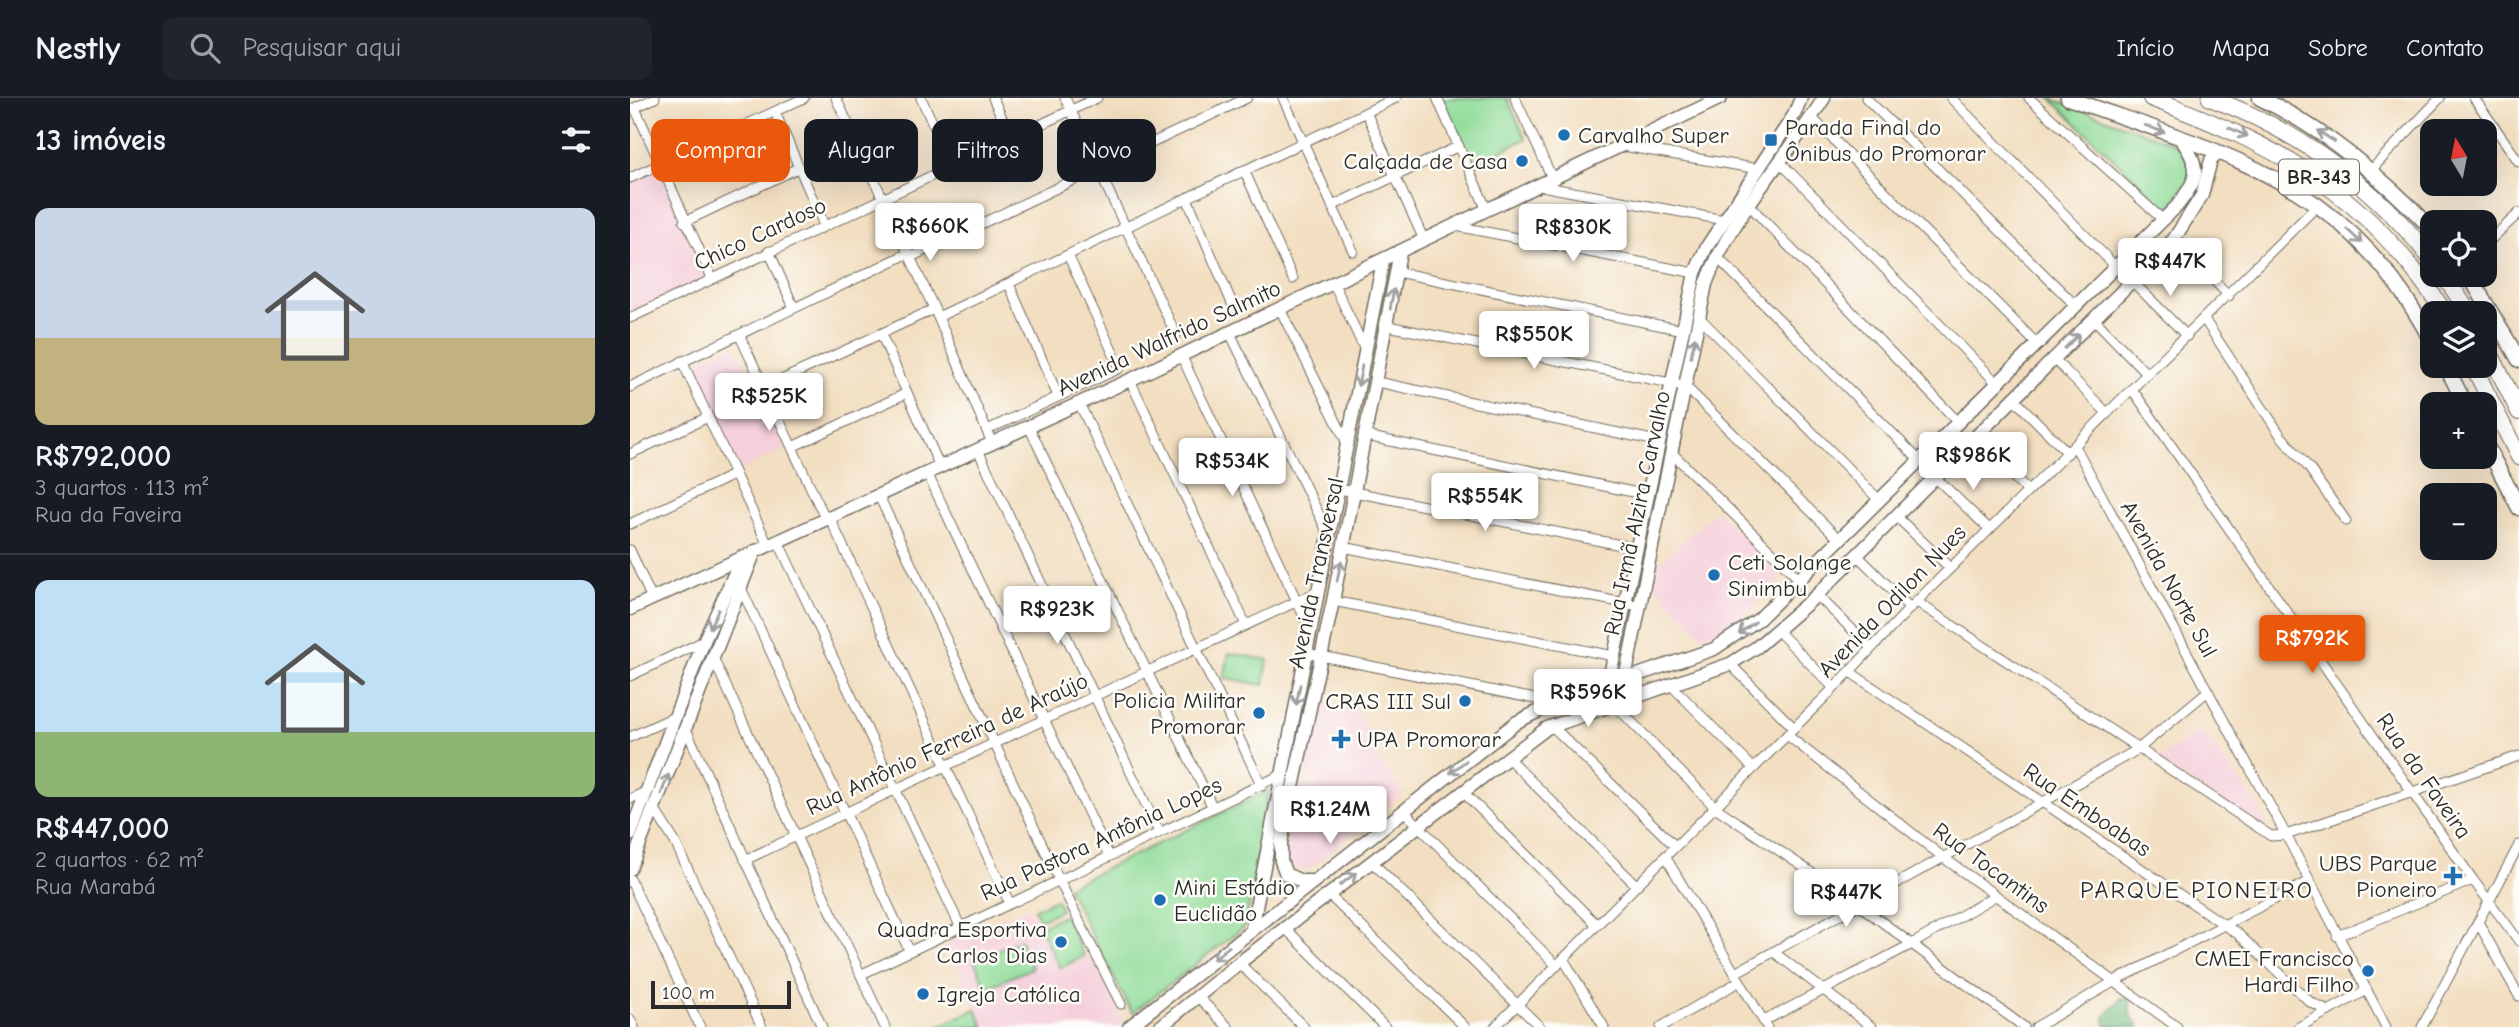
<!DOCTYPE html>
<html lang="pt">
<meta charset="utf-8">
<style>
:root{--surface:#171b24;--page:#20242c;--text:#f1f3f6;--muted:#9ea1a6;--line:#363941;--accent:#ea580c}
body{margin:0;font-family:"Comic Neue",sans-serif;background:var(--page);color:var(--text);height:100vh;display:flex;flex-direction:column;font-size:26px;white-space:nowrap}
*{box-sizing:border-box;margin:0}
p{font-size:23px;color:var(--muted)}
.icon{flex:none;width:38px;height:38px;fill:none;stroke:currentColor;stroke-width:2;stroke-linecap:round;stroke-linejoin:round}
.map{position:relative;flex:1;overflow:hidden}
.panel{display:flex;flex-direction:column;background:var(--surface);width:630px}
.panel>*{flex:none}
.guide{position:absolute;left:21px;top:21px;width:665px;height:63px;display:flex;gap:14px}
.needle{width:46px;rotate:350deg}
.fabs{position:absolute;left:1790px;top:21px;display:grid;gap:14px}
.fabs a{display:grid;place-items:center;width:77px;height:77px;border-radius:14px;background:var(--surface);box-shadow:0 7px 28px #0002;font-size:35px}
.scale{position:absolute;left:21px;bottom:18px;width:140px;box-sizing:border-box;padding-left:7px;border:4px solid #2b2b2b;border-top:0;font-size:19px;line-height:24px;white-space:nowrap;color:#2b2b2b;-webkit-text-stroke:5px #fdfcf7;paint-order:stroke}
.price{position:absolute;translate:-50% -60px;padding:0 16px;border-radius:7px;background:#fff;color:#222;font-size:23px;line-height:46px;filter:drop-shadow(0 2px 4px #0008)}
.price::after{content:'';position:absolute;left:50%;top:42px;width:21px;height:16px;margin-left:-10px;background:inherit;clip-path:polygon(0 0,100% 0,50% 100%)}
.price.selected{background:var(--accent);color:#fff}
ul{padding:0;list-style:none}
li{display:grid;align-content:center;gap:14px;height:371px;padding:0 35px}
li+li{border-top:2px solid var(--line)}
li span{display:grid;place-items:center;height:217px;border-radius:14px;color:#555}
li>.icon{margin-inline-start:auto}
span .icon{width:126px;height:126px;fill:#fffc;stroke-width:1}
li b{font-size:30px}
h2{display:flex;justify-content:space-between;align-items:center;height:84px;padding:0 35px;font-size:30px}
.tag{padding:0 24px;border-radius:14px;background:var(--surface);box-shadow:0 7px 28px #0002;font-size:24px;line-height:63px}
.tag.selected{background:var(--accent);color:#fff}
header{display:flex;align-items:center;gap:42px;box-sizing:border-box;height:98px;padding:0 35px;background:var(--surface);border-bottom:2px solid var(--line)}
header strong{font-size:33px}
nav{display:flex;gap:38px;margin-inline-start:auto;font-size:24px}
.search{width:490px;height:63px;background:var(--page);display:flex;align-items:center;gap:18px;box-sizing:border-box;padding:0 24px;border-radius:14px;color:var(--muted);font-size:26px}
main{display:flex;flex:1;min-height:0}
.map>svg:first-child{display:block}
</style>
<header>
<strong>Nestly</strong>
<div class="search"><svg class="icon" aria-label="search" viewBox="0 0 24 24"><circle cx="10" cy="10" r="6"/><path d="M15 15l6 6"/></svg>Pesquisar aqui</div>
<nav><a>Início</a><a>Mapa</a><a>Sobre</a><a>Contato</a></nav>
</header>
<main>
<section class="panel">
<h2>13 imóveis<svg class="icon" aria-label="filters" viewBox="0 0 24 24"><path d="M4 7h16M4 17h16"/><circle cx="9" cy="7" r="2"/><circle cx="15" cy="17" r="2"/></svg></h2>
<ul>
<li><span style="background:linear-gradient(#c9d6e8 60%,#c2b280 0)"><svg class="icon" aria-label="home" viewBox="0 0 24 24"><path d="M3 11l9-7 9 7M6 9v11h12V9"/></svg></span><div><b>R$792,000</b><p>3 quartos · 113 m²</p><p>Rua da Faveira</p></div></li>
<li><span style="background:linear-gradient(#bfe0f5 70%,#8fb573 0)"><svg class="icon" aria-label="home" viewBox="0 0 24 24"><path d="M3 11l9-7 9 7M6 9v11h12V9"/></svg></span><div><b>R$447,000</b><p>2 quartos · 62 m²</p><p>Rua Marabá</p></div></li>
</ul>
</section>
<div class="map">
<svg width="1889" height="929" viewBox="0 0 1889 929">
<rect width="100%" height="100%" fill="#fdfcf7"/>
<filter id="ink" filterUnits="userSpaceOnUse"><feTurbulence type="fractalNoise" baseFrequency=".0143" numOctaves="2"/><feDisplacementMap in="SourceGraphic" scale="14" xChannelSelector="R" yChannelSelector="G"/><feConvolveMatrix kernelMatrix="1 2 1 2 8 2 1 2 1" color-interpolation-filters="sRGB"/></filter>
<filter id="wash" filterUnits="userSpaceOnUse"><feTurbulence type="fractalNoise" baseFrequency=".00686" numOctaves="4" result="noise"/><feDisplacementMap in="SourceGraphic" scale="28" xChannelSelector="R" yChannelSelector="G"/><feGaussianBlur stdDeviation="1.57" result="paint"/><feColorMatrix in="noise" values="0 0 0 0 0 0 0 0 0 0 0 0 0 0 0 0 0 1.4 0 .05"/><feComposite in="paint" operator="in"/></filter>
<g filter="url(#wash)">
<rect width="100%" height="100%" fill="#f2dec0"/>
<g fill="#f5cfdb">
<path d="M30,66L82,180L0,220V80Z"/>
<path d="M105,246L155,351L109,373L61,267Z"/>
<path d="M1087,412L1152,480L1081,547L1019,482L1020,474Z"/>
<path d="M685,602L726,611L741,636L737,645L774,695L677,773L664,770L655,762L665,697L675,690V684L680,690L688,684L675,680L689,619L682,617Z"/>
<path d="M1570,631L1630,709L1636,731L1527,663Z"/>
<path d="M399,809L429,873L461,857L493,924L487,929H354L317,844Z"/>
</g>
<g fill="#90dc99" stroke="#5e8462" stroke-width="2">
<path d="M812,0H877L896,41L843,66Z"/>
<path d="M1420,0L1548,47L1564,71L1542,109L1533,108Z"/>
<path d="M599,555L638,562L634,587L594,580Z"/>
<path d="M638,693L616,828L502,915L437,789Z"/>
<path d="M426,801L431,812L410,822L404,811Z"/>
<path d="M434,817L454,858L430,870L409,829Z"/>
<path d="M390,842L402,870L356,890L344,862Z"/>
<path d="M346,911L354,929H307Z"/>
</g>
<path fill="#74bc81" stroke="#507456" stroke-width="2" d="M1491,900L1500,901V917L1509,929L1476,927L1475,919Z"/>
</g>
<g filter="url(#ink)">
<g fill="none" stroke-linecap="round" stroke-linejoin="round">
<g stroke="#716a5f" stroke-width="11">
<g id="street">
<path d="M206,0L308,219L362,345"/>
<path d="M291,0L323,69"/>
<path d="M363,0L381,40"/>
<path d="M435,0L546,237"/>
<path d="M653,0L723,153"/>
<path d="M807,0L857,112"/>
<path d="M885,0L923,82"/>
<path d="M1236,0L1445,207"/>
<path d="M1321,0L1485,168"/>
<path d="M1399,0L1532,121"/>
<path d="M1844,0L1889,64"/>
<path d="M5,10L82,180"/>
<path d="M2,11L25,0"/>
<path d="M145,14L194,127"/>
<path d="M736,14L794,142"/>
<path d="M1182,20L1407,246"/>
<path d="M993,48L1129,71"/>
<path d="M1149,63L1368,286"/>
<path d="M614,72L663,181"/>
<path d="M1741,72L1810,0"/>
<path d="M0,80L174,0"/>
<path d="M911,88L1094,122"/>
<path d="M557,100L604,210"/>
<path d="M1118,106L1329,325"/>
<path d="M702,108L829,48"/>
<path d="M54,124L168,70"/>
<path d="M826,128L1065,175"/>
<path d="M1544,141L1599,198"/>
<path d="M1855,147L1889,115"/>
<path d="M139,153L164,210"/>
<path d="M1086,158L1290,363"/>
<path d="M281,159L617,0"/>
<path d="M767,174L1053,232"/>
<path d="M1502,183L1557,238"/>
<path d="M379,186L428,298"/>
<path d="M704,186L735,252"/>
<path d="M650,211L717,345"/>
<path d="M308,219L766,0"/>
<path d="M1069,219L1249,402"/>
<path d="M0,220L467,0"/>
<path d="M1464,221L1517,276"/>
<path d="M1574,221L1651,338L1679,370L1716,423"/>
<path d="M758,228L1055,288L1210,442"/>
<path d="M600,235L699,437"/>
<path d="M251,236L310,369"/>
<path d="M110,238L195,420"/>
<path d="M551,257L680,531"/>
<path d="M1424,261L1477,315"/>
<path d="M52,263L138,447"/>
<path d="M500,282L616,527"/>
<path d="M747,284L1027,343"/>
<path d="M0,289L279,155"/>
<path d="M134,290L304,211"/>
<path d="M1502,291L1843,782L1889,843"/>
<path d="M1384,301L1438,355"/>
<path d="M449,305L632,688"/>
<path d="M399,329L583,710"/>
<path d="M357,332L490,270L438,157"/>
<path d="M736,338L1017,397"/>
<path d="M1344,340L1398,393"/>
<path d="M1445,348L1656,737L1756,929"/>
<path d="M162,349L277,295"/>
<path d="M348,352L529,734"/>
<path d="M1041,354L1171,483"/>
<path d="M0,356L78,319"/>
<path d="M297,375L479,758"/>
<path d="M1305,379L1359,431"/>
<path d="M709,391L1006,450"/>
<path d="M248,396C329,566 405,739 491,906"/>
<path d="M199,418L379,804"/>
<path d="M1266,418L1320,470"/>
<path d="M0,426L105,376"/>
<path d="M148,443L330,828"/>
<path d="M713,449L1009,508"/>
<path d="M0,452L22,501"/>
<path d="M1227,457L1280,510"/>
<path d="M111,490L279,852"/>
<path d="M1187,497L1241,550"/>
<path d="M703,503L984,558"/>
<path d="M1287,504L1641,738L1656,737L1889,658"/>
<path d="M1147,532L1204,590"/>
<path d="M676,555L925,605"/>
<path d="M83,560L255,929"/>
<path d="M1100,566L1164,630"/>
<path d="M1220,574L1608,836L1680,904L1698,913"/>
<path d="M0,578L74,543"/>
<path d="M1041,587L1123,670"/>
<path d="M983,605L1085,709L1229,807L1394,929"/>
<path d="M922,628L1045,748"/>
<path d="M56,631L192,929"/>
<path d="M1157,637L1314,760L1547,929"/>
<path d="M0,639L46,618"/>
<path d="M877,659L1006,787"/>
<path d="M832,693L967,827"/>
<path d="M0,701L17,693"/>
<path d="M25,712L45,744L132,929"/>
<path d="M773,712L927,868"/>
<path d="M1035,758L1137,929"/>
<path d="M115,762L687,494"/>
<path d="M741,763L910,929"/>
<path d="M0,781L70,929"/>
<path d="M698,796L835,929"/>
<path d="M1848,824L1889,898"/>
<path d="M655,830L755,929"/>
<path d="M1707,838L1843,782"/>
<path d="M1145,855L1242,929"/>
<path d="M934,862L974,929"/>
<path d="M609,865L674,929"/>
<path d="M1105,875L1507,652L1578,593"/>
<path d="M232,876L651,677"/>
<path d="M567,898L598,929"/>
<path d="M0,921L4,929"/>
<path d="M1134,923L1282,846L1365,798"/>
<path d="M865,929L1204,590L1280,510L1688,107"/>
<path d="M1031,929L1110,883"/>
<path d="M1406,929L1485,883L1680,783"/>
<path d="M1669,929L1737,892"/>
<path d="M1792,929L1889,747"/>
</g>
</g>
<g stroke="#716a5f" stroke-width="15">
<g id="secondary">
<path d="M0,511L500,282L1091,0"/>
<path d="M979,591L978,586L1065,175L1076,150L1164,17L1171,0"/>
<path d="M983,605L995,580L1076,186C1102,116 1155,63 1194,0"/>
<path d="M0,737L74,543L112,459"/>
<path d="M0,771L125,453"/>
<path d="M681,783H671L656,776L651,763V745L703,503L770,154"/>
<path d="M622,830L753,163"/>
<path d="M499,929L887,624L925,605L1084,551L1129,521L1547,108C1569,80 1572,70 1550,40"/>
<path d="M530,929L609,865L917,630L1100,566L1127,549L1187,497L1544,141L1572,97L1581,62L1590,54"/>
</g>
</g>
<g stroke="#716a5f" stroke-width="17">
<g id="primary">
<path d="M1438,0C1599,58 1715,80 1802,244"/>
<path d="M1630,0C1696,32 1751,78 1802,131"/>
<path d="M1839,177L1889,262"/>
<path d="M1816,268L1835,306"/>
<path d="M1855,345L1889,410"/>
</g>
</g>
<g stroke="#716a5f" stroke-width="18">
<g id="highway">
<path d="M1521,0C1654,51 1734,93 1815,215"/>
<path d="M1580,0C1668,32 1745,88 1802,162"/>
<path d="M1814,177L1839,215"/>
<path d="M1855,245L1889,314"/>
<path d="M1843,268L1889,359"/>
</g>
</g>
<use href="#street" stroke="#fff" stroke-width="9"/>
<use href="#secondary" stroke="#fff" stroke-width="12"/>
<use href="#primary" stroke="#fff" stroke-width="14"/>
<use href="#highway" stroke="#fff" stroke-width="16"/>
</g>
<defs><path id="oneway-shaft" d="M-6 0H5M1.5-3L5.5 0L1.5 3" fill="none" stroke-width="1.6" stroke-linecap="round" stroke-linejoin="round" transform="scale(1.75)"/></defs>
<g stroke="#a0a0a0">
<use href="#oneway-shaft" transform="translate(1525 31) rotate(20)"/>
<use href="#oneway-shaft" transform="translate(1608 34) rotate(25)"/>
<use href="#oneway-shaft" transform="translate(1696 38) rotate(-147)"/>
<use href="#oneway-shaft" transform="translate(1724 138) rotate(43)"/>
<use href="#oneway-shaft" transform="translate(762 201) rotate(-80)"/>
<use href="#oneway-shaft" transform="translate(1442 243) rotate(-45)"/>
<use href="#oneway-shaft" transform="translate(1063 249) rotate(-78)"/>
<use href="#oneway-shaft" transform="translate(730 278) rotate(101)"/>
<use href="#oneway-shaft" transform="translate(709 473) rotate(-79)"/>
<use href="#oneway-shaft" transform="translate(84 521) rotate(114)"/>
<use href="#oneway-shaft" transform="translate(1117 530) rotate(144)"/>
<use href="#oneway-shaft" transform="translate(668 597) rotate(102)"/>
<use href="#oneway-shaft" transform="translate(828 669) rotate(142)"/>
<use href="#oneway-shaft" transform="translate(35 686) rotate(-69)"/>
<use href="#oneway-shaft" transform="translate(718 781) rotate(-38)"/>
<use href="#oneway-shaft" transform="translate(591 855) rotate(141)"/>
</g>
</g>
<g fill="#1f6fb2" stroke="#fdfcf7" stroke-width="2.5">
<circle cx="934" cy="37" r="7"/>
<rect x="1134" y="35" width="14" height="14" rx="3.5"/>
<circle cx="892" cy="63" r="7"/>
<circle cx="1084" cy="477" r="7"/>
<circle cx="835" cy="603" r="7"/>
<circle cx="629" cy="615" r="7"/>
<path d="M707.5 630.5h7v7h7v7h-7v7h-7v-7h-7v-7h7z"/>
<path d="M1819.5 767.5h7v7h7v7h-7v7h-7v-7h-7v-7h7z"/>
<circle cx="530" cy="802" r="7"/>
<circle cx="431" cy="844" r="7"/>
<circle cx="1738" cy="873" r="7"/>
<circle cx="293" cy="896" r="7"/>
</g>
<g text-anchor="middle" dominant-baseline="central" stroke-width="5" stroke-linejoin="round" paint-order="stroke">
<rect fill="#fdfcf7" stroke="#6a6a68" stroke-width="2" x="1649" y="61.5" width="80" height="35" rx="5"/>
<g font-size="21" font-weight="bold" fill="#2b2b2b">
<text x="1689" y="79">BR-343</text>
</g>
<g font-size="23" fill="#2b2b2b" stroke="#fdfcf7" text-anchor="start">
<text x="1155" y="29">Parada Final do<tspan x="1155" dy="26">Ônibus do Promorar</tspan></text>
<text x="948" y="37">Carvalho Super</text>
<text x="878" y="63" text-anchor="end">Calçada de Casa</text>
<text x="1098" y="464">Ceti Solange<tspan x="1098" dy="26">Sinimbu</tspan></text>
<text x="615" y="602" text-anchor="end">Policia Militar<tspan x="615" dy="26">Promorar</tspan></text>
<text x="821" y="603" text-anchor="end">CRAS III Sul</text>
<text x="727" y="641">UPA Promorar</text>
<text x="1807" y="765" text-anchor="end">UBS Parque<tspan x="1807" dy="26">Pioneiro</tspan></text>
<text x="544" y="789">Mini Estádio<tspan x="544" dy="26">Euclidão</tspan></text>
<text x="417" y="831" text-anchor="end">Quadra Esportiva<tspan x="417" dy="26">Carlos Dias</tspan></text>
<text x="1724" y="860" text-anchor="end">CMEI Francisco<tspan x="1724" dy="26">Hardi Filho</tspan></text>
<text x="307" y="896">Igreja Católica</text>
</g>
<g font-size="23" fill="#2b2b2b" stroke="#fdfcf7">
<text transform="translate(130 136) rotate(-25)">Chico Cardoso</text>
<text transform="translate(539 240) rotate(-25)">Avenida Walfrido Salmito</text>
<text transform="translate(1007 415) rotate(-78)">Rua Irmã Alzira Carvalho</text>
<text transform="translate(686 475) rotate(-78)">Avenida Transversal</text>
<text transform="translate(1539 481) rotate(61)">Avenida Norte Sul</text>
<text transform="translate(1262 503) rotate(-46)">Avenida Odilon Nues</text>
<text transform="translate(317 646) rotate(-25)">Rua Antônio Ferreira de Araújo</text>
<text transform="translate(1794 678) rotate(55)">Rua da Faveira</text>
<text transform="translate(1457 712) rotate(34)">Rua Emboabas</text>
<text transform="translate(471 741) rotate(-25)">Rua Pastora Antônia Lopes</text>
<text transform="translate(1361 770) rotate(36)">Rua Tocantins</text>
</g>
<g font-size="24" letter-spacing="2" fill="#2b2b2b" stroke="#fdfcf7">
<text x="1567" y="792">PARQUE PIONEIRO</text>
</g>
</g>
</svg>
<div class="fabs">
<a><svg class="needle" viewBox="-14 -14 28 28"><path d="M0-13l5 13h-10z" fill="#e53935"/><path d="M0 13l5-13h-10z" fill="#9ea1a6"/></svg></a>
<a><svg class="icon" aria-label="locate" viewBox="0 0 24 24"><circle cx="12" cy="12" r="6"/><path d="M12 2v4M12 18v4M2 12h4M18 12h4"/></svg></a>
<a><svg class="icon" aria-label="layers" viewBox="0 0 24 24"><path d="M12 4l9 5-9 5-9-5zM3 14l9 5 9-5"/></svg></a>
<a>+</a>
<a>−</a>
</div>
<div class="scale">100 m</div>
<b class="price" style="left:300px;top:165px">R$660K</b>
<b class="price" style="left:943px;top:166px">R$830K</b>
<b class="price" style="left:1540px;top:200px">R$447K</b>
<b class="price" style="left:904px;top:273px">R$550K</b>
<b class="price" style="left:139px;top:335px">R$525K</b>
<b class="price" style="left:1343px;top:394px">R$986K</b>
<b class="price" style="left:602px;top:400px">R$534K</b>
<b class="price" style="left:855px;top:435px">R$554K</b>
<b class="price" style="left:427px;top:548px">R$923K</b>
<b class="price selected" style="left:1682px;top:577px">R$792K</b>
<b class="price" style="left:958px;top:631px">R$596K</b>
<b class="price" style="left:700px;top:748px">R$1.24M</b>
<b class="price" style="left:1216px;top:831px">R$447K</b>
<div class="guide">
<a class="tag selected">Comprar</a>
<a class="tag">Alugar</a>
<a class="tag">Filtros</a>
<a class="tag">Novo</a>
</div>
</div>
</main>
